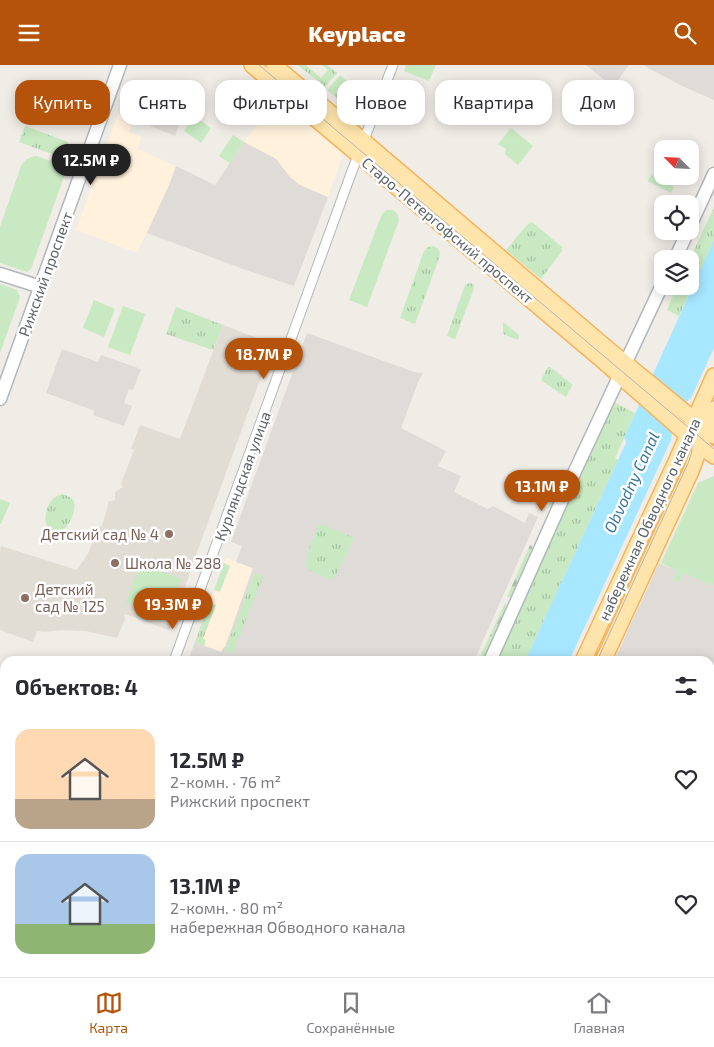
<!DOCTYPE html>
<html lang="ru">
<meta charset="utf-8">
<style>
:root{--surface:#fff;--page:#f7f7f7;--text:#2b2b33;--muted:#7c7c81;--line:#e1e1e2;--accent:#b45309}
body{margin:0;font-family:"Exo 2",sans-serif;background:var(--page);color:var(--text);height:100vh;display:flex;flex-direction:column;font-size:19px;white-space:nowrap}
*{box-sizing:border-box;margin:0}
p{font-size:16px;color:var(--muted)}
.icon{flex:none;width:28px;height:28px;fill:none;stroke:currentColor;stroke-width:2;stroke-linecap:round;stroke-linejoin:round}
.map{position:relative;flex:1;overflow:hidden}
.details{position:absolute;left:0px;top:591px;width:715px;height:321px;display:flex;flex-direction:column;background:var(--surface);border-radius:15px 15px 0 0;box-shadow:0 2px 12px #0003}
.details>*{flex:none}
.top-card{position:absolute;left:15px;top:15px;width:685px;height:45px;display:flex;gap:10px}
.needle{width:32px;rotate:294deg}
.controls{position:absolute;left:654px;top:75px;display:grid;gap:10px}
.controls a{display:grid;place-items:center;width:45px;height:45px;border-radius:10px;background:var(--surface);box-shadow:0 2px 12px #0003;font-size:25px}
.price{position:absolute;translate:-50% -42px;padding:0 11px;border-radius:18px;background:var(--accent);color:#fff;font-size:16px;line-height:32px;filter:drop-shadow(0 1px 2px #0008)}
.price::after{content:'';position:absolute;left:50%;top:30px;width:15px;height:11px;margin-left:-8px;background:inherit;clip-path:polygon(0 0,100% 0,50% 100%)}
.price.active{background:#222;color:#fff}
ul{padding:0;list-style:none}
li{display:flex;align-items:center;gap:15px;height:125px;padding:0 15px}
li+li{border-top:1px solid var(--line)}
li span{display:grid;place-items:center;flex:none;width:140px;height:100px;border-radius:15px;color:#555}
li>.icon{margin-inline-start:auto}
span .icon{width:60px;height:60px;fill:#fffc;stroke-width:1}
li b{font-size:21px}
h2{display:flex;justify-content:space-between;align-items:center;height:60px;padding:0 15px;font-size:21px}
.chip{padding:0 18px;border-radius:15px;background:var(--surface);box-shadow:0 2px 12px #0003;font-size:18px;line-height:45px}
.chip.active{background:var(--accent);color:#fff}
header{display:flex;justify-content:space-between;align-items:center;height:65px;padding:0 15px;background:var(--accent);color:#fff;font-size:22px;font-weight:800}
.tab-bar{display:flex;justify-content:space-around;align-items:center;height:70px;border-top:1px solid var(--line);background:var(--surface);font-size:14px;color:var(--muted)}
.tab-bar a{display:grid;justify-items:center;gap:2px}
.tab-bar .active{color:var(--accent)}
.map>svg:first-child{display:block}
</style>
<header><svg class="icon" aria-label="menu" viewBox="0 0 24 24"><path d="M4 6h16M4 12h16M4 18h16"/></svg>Keyplace<svg class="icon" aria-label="search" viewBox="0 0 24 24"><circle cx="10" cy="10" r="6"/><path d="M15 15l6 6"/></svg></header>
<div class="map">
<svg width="714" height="912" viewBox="0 0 714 912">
<defs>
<pattern id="grass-tufts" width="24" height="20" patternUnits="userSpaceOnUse" patternTransform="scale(1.25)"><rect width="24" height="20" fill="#c8e9c1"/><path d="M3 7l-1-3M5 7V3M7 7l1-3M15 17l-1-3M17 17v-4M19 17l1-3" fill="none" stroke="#a6c0a1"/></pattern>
<pattern id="forest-firs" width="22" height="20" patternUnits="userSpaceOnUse" patternTransform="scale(1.25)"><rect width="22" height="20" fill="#c8e9c1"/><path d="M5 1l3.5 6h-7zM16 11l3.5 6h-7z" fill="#a6c0a1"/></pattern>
</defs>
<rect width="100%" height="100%" fill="#f0ece6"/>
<g fill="#fff1dc">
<path d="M277,33L341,87L342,92L328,132L300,120L290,112L276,94L244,77Z"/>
<path d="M118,49L134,55L129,67L142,72L138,84L176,101L170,118L137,188L76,165Z"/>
<path d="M226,493L253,503L225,582L222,587L195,577Z"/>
</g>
<g fill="#dfdcd8">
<path d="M586,0H629L613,22Z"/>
<path d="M643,0H714V35L682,21Z"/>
<path d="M244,77L276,94L290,112L300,120L328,132L294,221L243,204L147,168L170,118L176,101L215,120Z"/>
<path d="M307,268L414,307L423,308L418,317L401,363L446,386L438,401L461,411L454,427L488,444L493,441L525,458L529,448L538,452L474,596H188L195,577L221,587L224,582H225L253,503L236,497L242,481L231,477Z"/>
<path d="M62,284L98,297L101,290L141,304L133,325L129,324L124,338L132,341L124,361L93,350L95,346L46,328Z"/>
<path d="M659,498L677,506L673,515L679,518L683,507L714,521V912H582L584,908H710V596H614Z"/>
<path d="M0,619L5,620V793L0,788Z"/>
<path d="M0,823L5,828V908H85L90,912H0Z"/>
<path d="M121,908H338L336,912H126Z"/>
</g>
<g fill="#e1dcd4">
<path d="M131,18L153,29L163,24L188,39L175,71L145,59V53L121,43Z"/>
<path d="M223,260L273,279L189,509V511L169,565L125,549L124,552L125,554L117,573L86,566L61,565L45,567L37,566L33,577L0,565V485L1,481L77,505L89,487L97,463L102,461L108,441V437L115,435V427L123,422L121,419L122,416L134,385L131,384L140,360L180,374Z"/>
<path d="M506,908H584L582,912H516Z"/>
</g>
<g fill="url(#grass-tufts)">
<path d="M298,0H306L321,13L328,5L322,0H327L337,8L325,22Z"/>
<path d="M340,10L363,31L357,45L353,46L327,25Z"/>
<path d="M25,61L68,77L67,81L74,83L70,93L66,94L19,77Z"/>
<path d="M714,142V175L679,251L667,245L677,221H690V194Z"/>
<path d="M532,157L562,182V186L541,214L506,185L527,160Z"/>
<path d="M434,181L438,184L440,187L439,193L415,259L400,253L424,186L428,182Z"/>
<path d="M470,218L473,219L474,222L473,226L455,274L447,271L465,220Z"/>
<path d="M176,242L223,260L213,285L166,269Z"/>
<path d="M503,257L519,270L518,275L503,269Z"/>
<path d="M548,302H550L572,319V321L566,332L542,316V313Z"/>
<path d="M615,338L635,348L615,393L618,395L525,596H497L597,373Z"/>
<path d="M564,407L566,408L551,443H548Z"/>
<path d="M62,429C66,430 72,432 74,437C77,448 63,478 49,463C42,456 46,442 52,435C54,432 58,430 62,429Z"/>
<path d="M323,460L353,472V475L335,512L331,515L309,505L305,501L310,481L318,461Z"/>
<path d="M224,498L230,501L220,527L214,525Z"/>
<path d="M254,509H260L263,512L233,588L225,586Z"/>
<path d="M209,538L216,540L203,574L206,575L204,581L195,577Z"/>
<path d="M358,908H381L379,912H356Z"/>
</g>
<g fill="url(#forest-firs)">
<path d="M530,480L533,482L511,532H507Z"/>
<path d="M505,538L507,542L485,591L480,592Z"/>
</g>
<g fill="#c8e9c1">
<path d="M406,0H436L429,16L404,6Z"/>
<path d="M194,51L211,63L201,78L184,66Z"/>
<path d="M511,63L533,81L518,100L505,89L506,84L498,79Z"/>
<path d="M233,70L244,77L230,98L219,91Z"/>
<path d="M36,91L64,100L67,103L31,204L27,207L0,198V162L21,101C25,95 29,92 36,91Z"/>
<path d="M651,110L674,122L671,128L648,116Z"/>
<path d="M387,145H393L397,148L399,155L367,242L349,235L382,149Z"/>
<path d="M0,219L17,225L20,231L19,235L0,288Z"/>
<path d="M94,235L115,244L104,272L83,263Z"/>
<path d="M123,241L145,249L130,290L108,282Z"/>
<path d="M714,411V521L684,508L679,518L673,515L677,506L661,498L698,418Z"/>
<path d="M0,434L10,438L1,459H0Z"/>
<path d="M141,498L181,514L166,553L126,538Z"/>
</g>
<g fill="#a7e7ff">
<path d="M714,175V283L691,333L687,336L672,368L671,375L569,596H525L626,378V376L624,373Z"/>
<path d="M381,908H425L423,912H379Z"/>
</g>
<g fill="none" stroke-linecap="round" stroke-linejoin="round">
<g stroke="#b3b8bb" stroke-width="11">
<g id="street">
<path d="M174,596L352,106L393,0"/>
<path d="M475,908L485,912"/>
</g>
</g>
<g stroke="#b2b7bb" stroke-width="15">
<g id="secondary">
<path d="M690,161L714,109"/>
<path d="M675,194L688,166"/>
<path d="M0,209L41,222"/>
<path d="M0,334L120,0"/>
<path d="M490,596L575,406L662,220"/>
<path d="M0,806L5,811"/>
<path d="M104,908L108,912"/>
<path d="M350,912L352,908"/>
</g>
</g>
<g stroke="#f9b257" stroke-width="18">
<g id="primary">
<path d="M252,0L601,294L700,381L714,391"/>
<path d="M274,0L609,285L714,371"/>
<path d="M583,596L675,399L714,311"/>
<path d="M603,596L691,406L714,344"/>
<path d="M437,912L439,908"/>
<path d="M457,912L459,908"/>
</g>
</g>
<use href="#street" stroke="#fff" stroke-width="9"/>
<use href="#secondary" stroke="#fff" stroke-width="12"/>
<use href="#primary" stroke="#ffe5ac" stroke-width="15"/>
<g stroke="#b3b4b5" stroke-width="1">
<path d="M259,0L714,384"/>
<path d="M597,596L689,396C693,385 694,374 689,363"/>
<path d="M444,912L446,908"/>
</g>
</g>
<g fill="#8d6e63" stroke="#fff" stroke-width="2">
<circle cx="169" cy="469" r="5"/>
<circle cx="115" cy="498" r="5"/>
<circle cx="25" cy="533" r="5"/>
</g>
<g text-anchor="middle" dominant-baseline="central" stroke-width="5" stroke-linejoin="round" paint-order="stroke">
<g font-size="15" fill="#5d6367" stroke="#fff">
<text transform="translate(448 165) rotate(40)">Старо-Петергофский проспект</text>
<text transform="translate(45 209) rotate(-70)">Рижский проспект</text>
<text transform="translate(242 411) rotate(-70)">Курляндская улица</text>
<text transform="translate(649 454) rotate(-65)">набережная Обводного канала</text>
</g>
<g font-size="15" fill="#785e54" stroke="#fff" text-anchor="start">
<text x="159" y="469" text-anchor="end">Детский сад № 4</text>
<text x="125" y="498">Школа № 288</text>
<text x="35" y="524">Детский<tspan x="35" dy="17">сад № 125</tspan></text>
</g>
<g font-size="16" font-style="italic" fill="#36789c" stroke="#fff">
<text transform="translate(631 417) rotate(-65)">Obvodny Canal</text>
</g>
</g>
</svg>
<div class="controls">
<a><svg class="needle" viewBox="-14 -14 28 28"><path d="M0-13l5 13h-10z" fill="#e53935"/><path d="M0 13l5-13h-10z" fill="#7c7c81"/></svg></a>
<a><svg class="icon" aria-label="locate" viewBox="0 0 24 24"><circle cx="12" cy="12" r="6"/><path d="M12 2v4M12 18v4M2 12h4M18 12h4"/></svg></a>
<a><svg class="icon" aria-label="layers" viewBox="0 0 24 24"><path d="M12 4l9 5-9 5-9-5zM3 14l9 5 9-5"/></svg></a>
</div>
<b class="price active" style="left:91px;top:121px">12.5M ₽</b>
<b class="price" style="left:264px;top:315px">18.7M ₽</b>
<b class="price" style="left:542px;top:447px">13.1M ₽</b>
<b class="price" style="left:173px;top:565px">19.3M ₽</b>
<div class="top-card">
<a class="chip active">Купить</a>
<a class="chip">Снять</a>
<a class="chip">Фильтры</a>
<a class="chip">Новое</a>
<a class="chip">Квартира</a>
<a class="chip">Дом</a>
</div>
<section class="details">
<h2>Объектов: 4<svg class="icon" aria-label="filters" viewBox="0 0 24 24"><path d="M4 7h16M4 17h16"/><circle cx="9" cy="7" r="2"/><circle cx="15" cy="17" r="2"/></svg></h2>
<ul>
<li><span style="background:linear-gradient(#ffd9b3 70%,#b9a48a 0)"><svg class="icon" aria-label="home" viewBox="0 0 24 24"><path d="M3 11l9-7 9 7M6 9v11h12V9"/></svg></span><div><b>12.5M ₽</b><p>2-комн. · 76 m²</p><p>Рижский проспект</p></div><svg class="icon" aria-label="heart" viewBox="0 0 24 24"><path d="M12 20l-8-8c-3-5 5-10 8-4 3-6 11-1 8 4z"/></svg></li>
<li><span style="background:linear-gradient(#a9c7e8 70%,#8fb573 0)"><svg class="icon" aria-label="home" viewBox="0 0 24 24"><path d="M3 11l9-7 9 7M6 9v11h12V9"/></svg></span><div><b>13.1M ₽</b><p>2-комн. · 80 m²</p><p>набережная Обводного канала</p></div><svg class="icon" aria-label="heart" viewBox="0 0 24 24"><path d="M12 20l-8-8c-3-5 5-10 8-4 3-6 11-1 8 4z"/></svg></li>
</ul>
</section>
</div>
<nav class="tab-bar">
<a class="active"><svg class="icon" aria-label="map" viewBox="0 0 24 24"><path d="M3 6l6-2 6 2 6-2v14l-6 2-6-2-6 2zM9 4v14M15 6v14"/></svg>Карта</a>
<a><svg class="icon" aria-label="saved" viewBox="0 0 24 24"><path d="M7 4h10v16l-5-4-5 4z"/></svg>Сохранённые</a>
<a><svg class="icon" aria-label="home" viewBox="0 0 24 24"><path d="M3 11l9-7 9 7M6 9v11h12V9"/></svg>Главная</a>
</nav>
